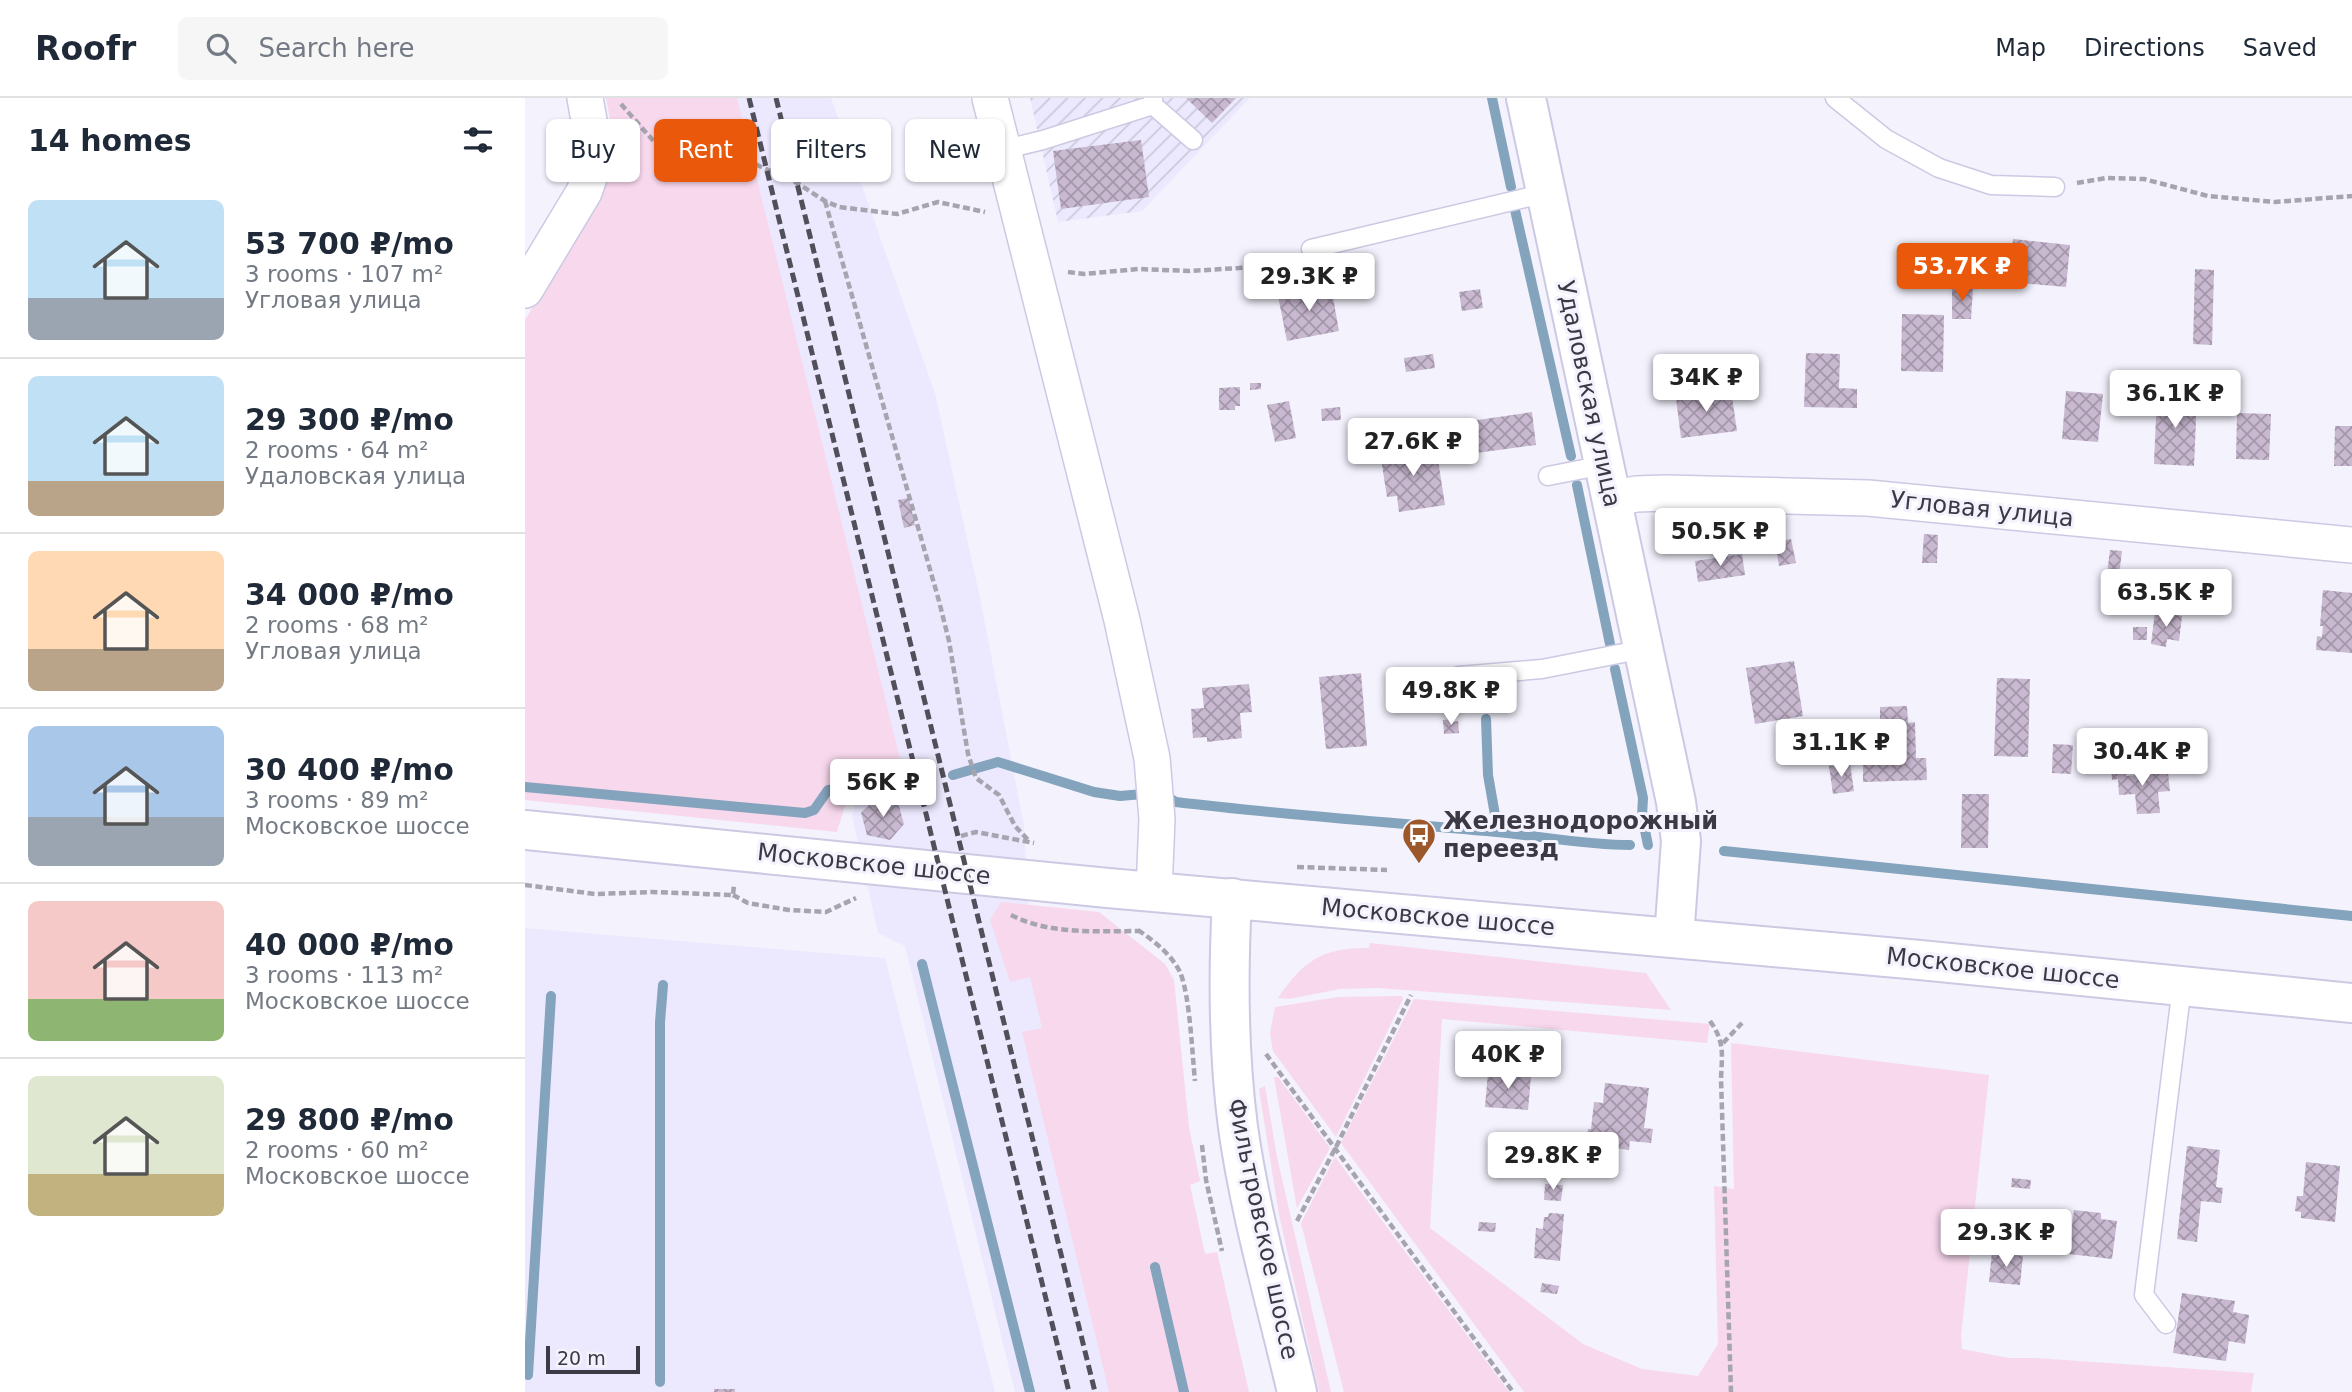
<!DOCTYPE html>
<meta charset="utf-8">
<style>
:root{--surface:#fff;--page:#f6f6f7;--text:#1f2937;--muted:#747a83;--line:#e0e1e3;--accent:#ea580c}
body{margin:0;font-family:"DejaVu Sans",sans-serif;background:var(--page);color:var(--text);height:100vh;display:flex;flex-direction:column;font-size:26px;white-space:nowrap}
*{box-sizing:border-box;margin:0}
p{font-size:23px;color:var(--muted)}
.icon{flex:none;width:38px;height:38px;fill:none;stroke:currentColor;stroke-width:2;stroke-linecap:round;stroke-linejoin:round}
.map{position:relative;flex:1;overflow:hidden}
.sheet{display:flex;flex-direction:column;background:var(--surface);width:525px}
.sheet>*{flex:none}
.hud{position:absolute;left:21px;top:21px;width:665px;height:63px;display:flex;gap:14px}
.scale{position:absolute;left:21px;bottom:18px;width:94px;box-sizing:border-box;padding-left:7px;border:4px solid #3a3944;border-top:0;font-size:19px;line-height:24px;white-space:nowrap;color:#3a3944;-webkit-text-stroke:5px #f3f2fd;paint-order:stroke}
.price{position:absolute;translate:-50% -60px;padding:0 16px;border-radius:7px;background:#fff;color:#222;font-size:23px;line-height:46px;filter:drop-shadow(0 2px 4px #0008)}
.price::after{content:'';position:absolute;left:50%;top:42px;width:21px;height:16px;margin-left:-10px;background:inherit;clip-path:polygon(0 0,100% 0,50% 100%)}
.price.on{background:var(--accent);color:#fff}
ul{padding:0;list-style:none}
li{display:flex;align-items:center;gap:21px;height:175px;padding:0 28px}
li+li{border-top:2px solid var(--line)}
li span{display:grid;place-items:center;flex:none;width:196px;height:140px;border-radius:10px;color:#555}
li>.icon{margin-inline-start:auto}
span .icon{width:84px;height:84px;fill:#fffc;stroke-width:1}
li b{font-size:30px}
h2{display:flex;justify-content:space-between;align-items:center;height:84px;padding:0 28px;font-size:30px}
.tag{padding:0 24px;border-radius:10px;background:var(--surface);box-shadow:0 2px 5px #0004;font-size:24px;line-height:63px}
.tag.on{background:var(--accent);color:#fff}
header{display:flex;align-items:center;gap:42px;box-sizing:border-box;height:98px;padding:0 35px;background:var(--surface);border-bottom:2px solid var(--line)}
header strong{font-size:33px}
nav{display:flex;gap:38px;margin-inline-start:auto;font-size:24px}
.search{width:490px;height:63px;background:var(--page);display:flex;align-items:center;gap:18px;box-sizing:border-box;padding:0 24px;border-radius:10px;color:var(--muted);font-size:26px}
main{display:flex;flex:1;min-height:0}
.map>svg:first-child{display:block}
</style>
<header>
<strong>Roofr</strong>
<div class="search"><svg class="icon" aria-label="search" viewBox="0 0 24 24"><circle cx="10" cy="10" r="6"/><path d="M15 15l6 6"/></svg>Search here</div>
<nav><a>Map</a><a>Directions</a><a>Saved</a></nav>
</header>
<main>
<section class="sheet">
<h2>14 homes<svg class="icon" aria-label="filters" viewBox="0 0 24 24"><path d="M4 7h16M4 17h16"/><circle cx="9" cy="7" r="2"/><circle cx="15" cy="17" r="2"/></svg></h2>
<ul>
<li><span style="background:linear-gradient(#bfe0f5 70%,#9aa5b1 0)"><svg class="icon" aria-label="home" viewBox="0 0 24 24"><path d="M3 11l9-7 9 7M6 9v11h12V9"/></svg></span><div><b>53 700 ₽/mo</b><p>3 rooms · 107 m²</p><p>Угловая улица</p></div></li>
<li><span style="background:linear-gradient(#bfe0f5 75%,#b9a48a 0)"><svg class="icon" aria-label="home" viewBox="0 0 24 24"><path d="M3 11l9-7 9 7M6 9v11h12V9"/></svg></span><div><b>29 300 ₽/mo</b><p>2 rooms · 64 m²</p><p>Удаловская улица</p></div></li>
<li><span style="background:linear-gradient(#ffd9b3 70%,#b9a48a 0)"><svg class="icon" aria-label="home" viewBox="0 0 24 24"><path d="M3 11l9-7 9 7M6 9v11h12V9"/></svg></span><div><b>34 000 ₽/mo</b><p>2 rooms · 68 m²</p><p>Угловая улица</p></div></li>
<li><span style="background:linear-gradient(#a9c7e8 65%,#9aa5b1 0)"><svg class="icon" aria-label="home" viewBox="0 0 24 24"><path d="M3 11l9-7 9 7M6 9v11h12V9"/></svg></span><div><b>30 400 ₽/mo</b><p>3 rooms · 89 m²</p><p>Московское шоссе</p></div></li>
<li><span style="background:linear-gradient(#f6c9c9 70%,#8fb573 0)"><svg class="icon" aria-label="home" viewBox="0 0 24 24"><path d="M3 11l9-7 9 7M6 9v11h12V9"/></svg></span><div><b>40 000 ₽/mo</b><p>3 rooms · 113 m²</p><p>Московское шоссе</p></div></li>
<li><span style="background:linear-gradient(#dfe7d0 70%,#c2b280 0)"><svg class="icon" aria-label="home" viewBox="0 0 24 24"><path d="M3 11l9-7 9 7M6 9v11h12V9"/></svg></span><div><b>29 800 ₽/mo</b><p>2 rooms · 60 m²</p><p>Московское шоссе</p></div></li>
</ul>
</section>
<div class="map">
<svg width="1827" height="1294" viewBox="0 0 1827 1294">
<defs>
<pattern id="industrial-furrows" width="10" height="10" patternUnits="userSpaceOnUse" patternTransform="scale(1.75)"><rect width="10" height="10" fill="#ece9fe"/><path d="M-1 1l2-2M0 10L10 0M9 11l2-2" fill="none" stroke="#cbc9db"/></pattern>
<pattern id="building-cross-hatch" width="8" height="8" patternUnits="userSpaceOnUse" patternTransform="scale(1.75)"><rect width="8" height="8" fill="#c8b8d0"/><path d="M0 0l8 8M0 8l8-8" fill="none" stroke="#a397aa"/></pattern>
</defs>
<rect width="100%" height="100%" fill="#f3f2fd"/>
<g fill="#ece9fe">
<path d="M174,0H306L410,295L455,500L499,728L505,846L627,1294H490L380,848L353,835L327,718L338,676Z"/>
<path d="M0,830L360,860L470,1294H0Z"/>
</g>
<path fill="url(#industrial-furrows)" d="M505,0H725L617,113L533,124Z"/>
<g fill="#f8d8ed">
<path d="M81,0H212L382,689L345,695L321,704L312,734L0,702V222L62,119L85,65L88,36Z"/>
<path d="M476,804L574,814L640,866L649,882L664,1029L675,1083L665,1087L680,1156L692,1154L724,1294H664L631,1165L625,1170L657,1294H584L497,934L517,930L505,879L485,884L465,822Z"/>
<path d="M845,845L1121,875L1146,912L853,890L815,891L764,901L753,900C779,862 797,850 844,850Z"/>
<path d="M877,898L878,901L811,1039L748,953L745,935L750,909L813,899Z"/>
<path d="M889,901L1185,926L1182,945L917,921L905,1130L1058,1246L1117,1271L1173,1278L1193,1246L1189,1088L1209,1091L1206,945L1464,977L1436,1238L1437,1251L1484,1260H1510L1729,1275L1726,1294H999L816,1045Z"/>
<path d="M749,979H753L805,1050L772,1110Z"/>
<path d="M740,988L752,1059L806,1294H794L754,1117L734,991Z"/>
<path d="M810,1059L984,1294H819L776,1125Z"/>
</g>
<g fill="none" stroke-linecap="round" stroke-linejoin="round">
<g stroke="#84a3bc" stroke-width="10">
<path d="M967,0L986,89"/>
<path d="M990,112L1046,358"/>
<path d="M1052,387L1085,546"/>
<path d="M1090,571L1118,700L1117,718L1123,747"/>
<path d="M961,621L963,677L973,734"/>
<path d="M428,677L473,664L569,694L595,698L618,696"/>
<path d="M0,689L280,715L289,712L303,692L381,684"/>
<path d="M641,698L651,704C758,717 865,724 971,734C1016,738 1060,747 1105,747"/>
<path d="M1199,753L1827,818"/>
<path d="M397,866L505,1294"/>
<path d="M630,1169L659,1294"/>
<path d="M3,1277L26,898"/>
<path d="M135,1284V924L138,887"/>
</g>
</g>
<g fill="url(#building-cross-hatch)">
<path d="M661,0H711L687,25Z"/>
<path d="M616,42L624,99L536,111L528,53Z"/>
<path d="M1488,141L1545,147L1541,189L1484,184Z"/>
<path d="M1670,171L1689,172L1687,247L1668,246Z"/>
<path d="M806,188L814,233L762,243L753,198Z"/>
<path d="M1427,189H1448L1446,221H1427Z"/>
<path d="M955,191L958,210L937,213L934,194Z"/>
<path d="M1377,216L1419,217L1418,274L1376,273Z"/>
<path d="M1281,255L1315,256L1314,290L1332,291V310L1279,309Z"/>
<path d="M908,256L910,270L881,274L879,260Z"/>
<path d="M725,285H736V291L725,292Z"/>
<path d="M715,289V308H710V312H694V290Z"/>
<path d="M1206,292L1212,333L1156,340L1151,300Z"/>
<path d="M1541,293L1578,296L1573,344L1537,341Z"/>
<path d="M1632,296L1672,298L1669,368L1629,366Z"/>
<path d="M764,303L771,340L750,344L742,307Z"/>
<path d="M815,309L816,322L797,323L796,311Z"/>
<path d="M1007,314L1011,347L951,355L946,323Z"/>
<path d="M1712,315L1746,316L1744,362L1711,361Z"/>
<path d="M1810,328H1827V368H1809Z"/>
<path d="M905,347L908,363L913,362L920,407L874,414L872,398L862,399L855,354Z"/>
<path d="M384,400L390,427L379,430L373,402Z"/>
<path d="M1399,436L1413,437L1412,465H1397Z"/>
<path d="M1266,441L1271,465L1254,468L1250,444Z"/>
<path d="M1585,452L1597,453L1594,478L1582,476Z"/>
<path d="M1217,456L1220,477L1173,484L1170,463Z"/>
<path d="M1798,492L1827,495V555L1791,552L1792,538L1797,539L1798,528H1795Z"/>
<path d="M1630,514L1657,518L1654,543L1642,541L1641,549L1626,546Z"/>
<rect x="1608" y="529" width="14" height="13"/>
<path d="M1269,563L1278,618L1230,626L1221,570Z"/>
<path d="M836,575L842,648L801,651L794,579Z"/>
<path d="M1472,580L1505,581L1503,659L1469,658Z"/>
<path d="M724,586L727,614L715,615L717,640L682,644V639L668,640L666,611L679,610L677,590Z"/>
<path d="M1382,608L1383,625L1390,624L1391,660H1401L1402,682L1338,684V663H1350L1349,626L1355,625V609Z"/>
<path d="M929,621V624L933,623L934,635L919,636L918,622Z"/>
<path d="M1528,646L1548,647L1546,676L1527,675Z"/>
<path d="M1325,666L1329,693L1308,696L1304,668Z"/>
<path d="M1600,666L1601,678L1643,675L1645,693L1633,694L1635,715L1612,716L1610,696L1594,697L1593,681L1587,682L1586,667Z"/>
<path d="M1437,696H1464L1463,750H1436Z"/>
<path d="M352,699L373,705L379,726L365,742L342,737L336,715Z"/>
<path d="M963,974L1006,978L1003,1012L960,1009Z"/>
<path d="M1080,985L1124,990L1119,1030L1128,1031L1126,1045L1105,1043L1104,1052L1088,1050L1089,1041L1062,1038L1063,1031H1066L1069,1004L1078,1005Z"/>
<path d="M1662,1048L1695,1052L1691,1089L1698,1090L1696,1105L1676,1103L1672,1144L1652,1141Z"/>
<path d="M1781,1064L1815,1068L1810,1124L1776,1120V1114L1770,1113L1772,1098H1778Z"/>
<path d="M1487,1080L1506,1082L1505,1091L1486,1089Z"/>
<path d="M1020,1086L1038,1087L1036,1103L1019,1102Z"/>
<path d="M1549,1112L1576,1115V1121L1592,1123L1587,1161L1544,1156Z"/>
<path d="M1024,1115L1039,1116L1035,1163L1009,1160L1011,1130L1018,1131L1019,1119H1023Z"/>
<path d="M954,1124L971,1125L970,1134L953,1133Z"/>
<path d="M1467,1154L1498,1158L1495,1187L1464,1184Z"/>
<path d="M1017,1185L1034,1188L1032,1196L1015,1194Z"/>
<path d="M1657,1195L1710,1203L1708,1214L1724,1217L1720,1246L1704,1243L1701,1263L1648,1255Z"/>
<rect x="189" y="1291" width="21" height="3"/>
</g>
<g fill="none" stroke-linecap="round" stroke-linejoin="round">
<g stroke="#ccc9e3" stroke-width="21">
<g id="lane">
<path d="M1310,0L1361,41L1414,70L1466,87L1530,89"/>
<path d="M628,7L668,42"/>
<path d="M477,52L518,42L628,7V0"/>
<path d="M786,151L1021,95"/>
<path d="M1023,378L1079,367"/>
<path d="M934,578L1017,571L1119,551"/>
<path d="M1641,1226L1619,1197L1657,888"/>
</g>
</g>
<g stroke="#ccc9e3" stroke-width="38">
<g id="street">
<path d="M465,0L597,522L627,660L632,721L629,793"/>
<path d="M0,192L59,94L66,74L69,50L60,0"/>
<path d="M1087,401L1111,396L1140,395L1343,400L1827,447"/>
</g>
</g>
<g stroke="#ccc9e3" stroke-width="42">
<g id="secondary">
<path d="M1001,0L1151,704L1156,743L1149,840"/>
<path d="M0,732L583,790L1395,862L1827,905"/>
<path d="M707,800C703,876 703,953 713,1029C725,1116 752,1208 772,1294"/>
</g>
</g>
<g stroke="#a5a4af" stroke-width="4.5" stroke-dasharray="7 3.5" stroke-linecap="butt">
<path d="M96,6L132,47L143,51L166,47L179,49L210,57L272,85L300,103L314,109L372,116L413,104L460,114"/>
<path d="M1552,85L1581,80L1619,81L1683,98L1750,104L1827,98"/>
<path d="M300,103L414,503L424,543L443,656L451,680L474,697L490,728L504,743"/>
<path d="M543,174L559,176L613,171L665,173L714,170L765,162"/>
<path d="M436,738L451,734L509,745"/>
<path d="M772,769L862,772"/>
<path d="M0,787L70,796L127,794L208,797L209,787"/>
<path d="M208,797L223,805L264,812L301,814L331,800"/>
<path d="M486,817C525,837 572,833 615,833"/>
<path d="M613,832C629,843 646,856 655,874C665,898 667,954 670,983"/>
<path d="M1185,923C1200,944 1197,956 1196,981L1206,1294"/>
<path d="M1198,945L1217,925"/>
<path d="M741,956L988,1294"/>
<path d="M677,1047L681,1082L697,1153"/>
<path d="M772,1123L811,1049L886,897"/>
</g>
<use href="#lane" stroke="#fff" stroke-width="18"/>
<use href="#street" stroke="#fff" stroke-width="35"/>
<use href="#secondary" stroke="#fff" stroke-width="38"/>
<g stroke="#504f5a" stroke-width="5" stroke-dasharray="10 5" stroke-linecap="butt">
<path d="M224,0L544,1294"/>
<path d="M251,0L570,1294"/>
</g>
</g>
<defs>
<g id="bus-pin" transform="scale(1.75)"><path d="M0 17L-7.5 6A9.5 9.5 0 1 1 7.5 6Z" fill="#9c572b" stroke="#f3f2fd"/><path d="M-5-6H5V4H4V6H2V4H-2V6H-4V4H-5ZM-3.5-4V0h7V-4ZM-3.5 1.2v1.5H-2V1.2ZM2 1.2v1.5H3.5V1.2Z" fill="#fff"/></g>
</defs>
<g fill-rule="evenodd">
<use href="#bus-pin" x="894" y="737"/>
</g>
<g text-anchor="middle" dominant-baseline="central" stroke-width="6" stroke-linejoin="round" paint-order="stroke">
<g font-size="24" fill="#3a3944" stroke="#f3f2fd">
<text transform="translate(1064 296) rotate(78)">Удаловская улица</text>
<text transform="translate(1457 411) rotate(6)">Угловая улица</text>
<text transform="translate(349 766) rotate(6)">Московское шоссе</text>
<text transform="translate(913 819) rotate(5)">Московское шоссе</text>
<text transform="translate(1478 870) rotate(6)">Московское шоссе</text>
<text transform="translate(738 1131) rotate(78)">Фильтровское шоссе</text>
</g>
<g font-size="24" font-weight="bold" fill="#3a3944" stroke="#f3f2fd" text-anchor="start">
<text x="918" y="723">Железнодорожный<tspan x="918" dy="28">переезд</tspan></text>
</g>
</g>
</svg>
<div class="scale">20 m</div>
<b class="price on" style="left:1437px;top:205px">53.7K ₽</b>
<b class="price" style="left:784px;top:215px">29.3K ₽</b>
<b class="price" style="left:1181px;top:316px">34K ₽</b>
<b class="price" style="left:1650px;top:332px">36.1K ₽</b>
<b class="price" style="left:888px;top:380px">27.6K ₽</b>
<b class="price" style="left:1195px;top:470px">50.5K ₽</b>
<b class="price" style="left:1641px;top:531px">63.5K ₽</b>
<b class="price" style="left:926px;top:629px">49.8K ₽</b>
<b class="price" style="left:1316px;top:681px">31.1K ₽</b>
<b class="price" style="left:1617px;top:690px">30.4K ₽</b>
<b class="price" style="left:358px;top:721px">56K ₽</b>
<b class="price" style="left:983px;top:993px">40K ₽</b>
<b class="price" style="left:1028px;top:1094px">29.8K ₽</b>
<b class="price" style="left:1481px;top:1171px">29.3K ₽</b>
<div class="hud">
<a class="tag">Buy</a>
<a class="tag on">Rent</a>
<a class="tag">Filters</a>
<a class="tag">New</a>
</div>
</div>
</main>
